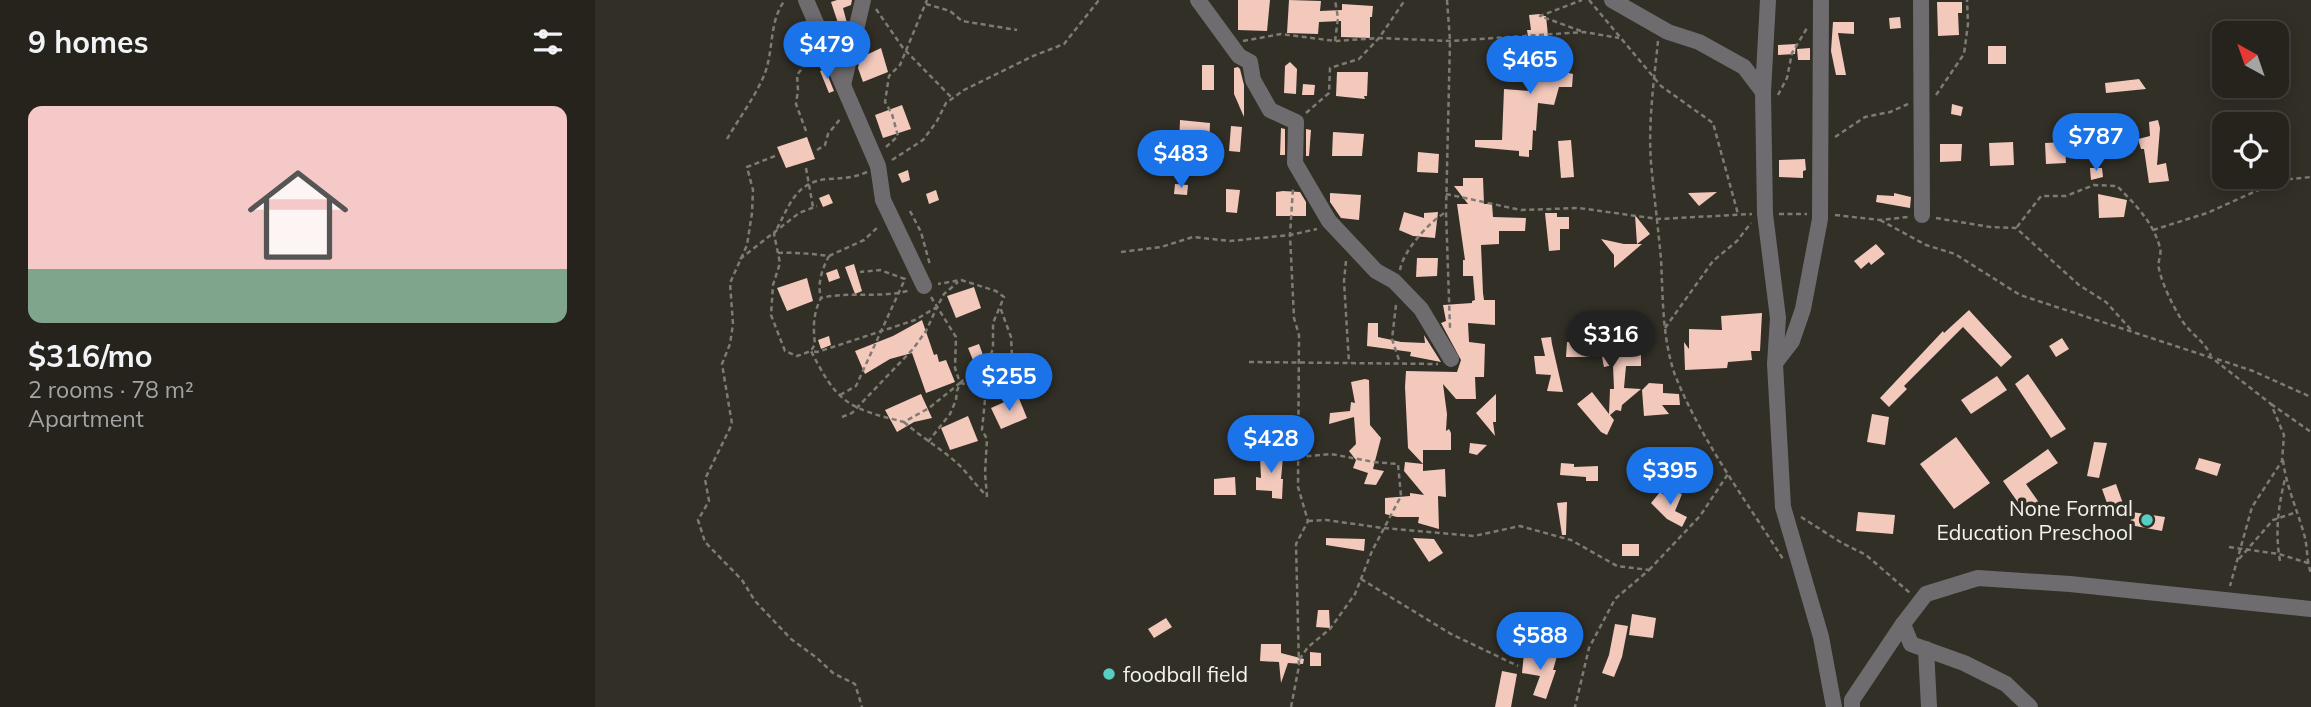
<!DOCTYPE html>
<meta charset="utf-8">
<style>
:root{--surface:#25231c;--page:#312f29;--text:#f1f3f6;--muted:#a3a4a3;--line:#42403b;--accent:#1a73e8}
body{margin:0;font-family:Mulish,sans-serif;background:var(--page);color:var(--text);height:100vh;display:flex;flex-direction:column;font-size:26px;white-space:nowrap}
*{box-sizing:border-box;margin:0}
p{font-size:23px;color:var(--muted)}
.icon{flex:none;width:38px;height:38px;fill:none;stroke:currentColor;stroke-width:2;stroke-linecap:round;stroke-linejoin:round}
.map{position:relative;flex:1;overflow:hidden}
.sheet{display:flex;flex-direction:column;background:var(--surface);width:595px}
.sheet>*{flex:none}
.needle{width:46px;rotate:320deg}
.controls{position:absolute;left:1617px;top:21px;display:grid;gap:14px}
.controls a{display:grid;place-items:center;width:77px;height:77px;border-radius:14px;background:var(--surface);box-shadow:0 4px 18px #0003,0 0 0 2px var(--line);font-size:35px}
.price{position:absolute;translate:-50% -60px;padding:0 16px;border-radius:24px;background:var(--accent);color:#fff;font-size:23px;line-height:46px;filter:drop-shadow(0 2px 4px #0008)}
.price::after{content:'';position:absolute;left:50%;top:42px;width:21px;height:16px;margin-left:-10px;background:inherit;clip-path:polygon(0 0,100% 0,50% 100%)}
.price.on{background:#222;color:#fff}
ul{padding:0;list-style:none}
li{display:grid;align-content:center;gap:14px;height:371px;padding:0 28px}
li span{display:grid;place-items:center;height:217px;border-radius:14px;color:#555}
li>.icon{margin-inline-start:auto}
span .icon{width:126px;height:126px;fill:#fffc;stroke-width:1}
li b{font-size:30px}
h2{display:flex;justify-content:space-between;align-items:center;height:84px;padding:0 28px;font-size:30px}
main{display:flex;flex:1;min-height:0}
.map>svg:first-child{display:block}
</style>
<main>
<section class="sheet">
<h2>9 homes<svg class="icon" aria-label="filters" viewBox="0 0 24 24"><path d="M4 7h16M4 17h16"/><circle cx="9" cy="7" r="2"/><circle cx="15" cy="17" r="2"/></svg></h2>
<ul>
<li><span style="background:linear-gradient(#f6c9c9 75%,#7fa58c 0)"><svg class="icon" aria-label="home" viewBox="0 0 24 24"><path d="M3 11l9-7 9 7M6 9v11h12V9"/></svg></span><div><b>$316/mo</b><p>2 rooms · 78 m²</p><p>Apartment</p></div></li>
</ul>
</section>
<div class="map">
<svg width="1716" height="707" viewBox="0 0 1716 707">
<rect width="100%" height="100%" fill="#312f26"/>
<g fill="#f3c9bc">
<path d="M242,0H257L256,5L248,8L252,23L244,26L236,2Z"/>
<path d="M643,0H675L672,31L643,30Z"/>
<path d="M694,0L726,1L725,11L747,10V4L778,6L777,17H775V38L746,37V21L724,22L723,34L692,33Z"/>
<path d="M1342,2H1367V13H1363L1364,35L1343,36Z"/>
<path d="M945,14L946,16H951L955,55L953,68L978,74L977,87H964L959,105L943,103L941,131L938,130L937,150H934V157L924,156V151L880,147V140H907L909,89L934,91L942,44L934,43L932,30H936L934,15Z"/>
<path d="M1305,17L1306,28L1295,29L1294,18Z"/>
<path d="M1238,22H1259V34L1243,33L1251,75H1241L1236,51Z"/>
<path d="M1201,44L1200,54L1183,55V45Z"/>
<rect x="1393" y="46" width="18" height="18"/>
<path d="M286,48L293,72L268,82L263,68L265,58Z"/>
<path d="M1215,48V60H1203L1202,49Z"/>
<path d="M695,62L702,69L701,94L689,93L690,66Z"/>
<rect x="607" y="65" width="12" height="25"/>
<path d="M643,67L645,69L649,85V117L639,94V68Z"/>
<path d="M230,69L239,91L234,93L225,71Z"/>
<path d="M742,72H773L772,96H769L770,99L741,96Z"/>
<path d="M1544,79L1551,89L1511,93L1510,83Z"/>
<path d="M708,84L720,85L719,95H707Z"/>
<path d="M1357,104L1368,107L1366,116L1356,114Z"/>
<path d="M307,105L316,129L288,138L280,115Z"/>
<path d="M585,120L615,123L614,150L584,147Z"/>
<path d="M1563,120L1565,128L1562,165L1571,163L1574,181L1554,183L1549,149H1546L1543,139L1555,136L1554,122Z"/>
<path d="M636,126L647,127L645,152L634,151Z"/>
<path d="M686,128L690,129V155H685Z"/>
<path d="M711,129L716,130L714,156H711Z"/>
<path d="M738,132L769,134L767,156H737Z"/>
<path d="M212,137L220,159L191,168L182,147Z"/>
<path d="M976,140L979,177L966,178L963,141Z"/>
<path d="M1418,142L1419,165L1395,166L1394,143Z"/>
<path d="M1470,142L1471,163L1451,164L1450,143Z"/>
<path d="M1345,144H1367L1366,161L1345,162Z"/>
<path d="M823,152L844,154L843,173L822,172Z"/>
<path d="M1210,159L1211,170L1208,171V178L1184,177V160Z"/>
<path d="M1495,168H1507L1508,177L1496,180Z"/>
<path d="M313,170L315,180L307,183L303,174Z"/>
<path d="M868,178H888L889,204H897L898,217L931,218L930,231H904V244L886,245L888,293L889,300H900V325L873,323L874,342L890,344L889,377H880L881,399H861L848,384L852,414L851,431L854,429L856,433V450H828V471L850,469L851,497L843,496L844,529L823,523L824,517H802L790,514V498L815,496V493L829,495L809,471L810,462L828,464L813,448L810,387L811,371L862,372L866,360L846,323L851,321L848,305L877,303V301L880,300L878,276H868V260H870L862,204H873L859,186H868Z"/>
<path d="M580,184L593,185L592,195L579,194Z"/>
<path d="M631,189L645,190L642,213L631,212Z"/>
<path d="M341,190L344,200L334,204L331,194Z"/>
<path d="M688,191L705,192L711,202V216H681V192Z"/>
<path d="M1122,192L1104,206L1093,193Z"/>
<path d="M735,193L766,195L764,220L746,218L735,202Z"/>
<path d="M1299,193L1316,197L1315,208L1281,202L1282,195L1299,196Z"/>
<path d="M234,194L238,203L228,207L224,198Z"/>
<path d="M1503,194L1532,200L1529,217L1504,218Z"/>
<path d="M809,212L829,218V213L843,212L840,238L818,236L804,230Z"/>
<path d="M950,213H962V217H974V229H965V250L954,251Z"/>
<path d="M1040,215L1055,234L1042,244H1047L1019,268V255L1006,239L1029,244H1042Z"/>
<path d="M1281,244L1290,254L1276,265L1274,262L1266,269L1259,261Z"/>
<path d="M822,258H843L842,276L821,277Z"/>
<path d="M259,264L267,291L260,294L250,267Z"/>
<path d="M242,269L245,278L234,282L231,273Z"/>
<path d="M212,278L218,301L192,311L182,288Z"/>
<path d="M379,287L386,308L361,318L352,296Z"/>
<path d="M1374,310L1417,357L1406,367L1368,327L1309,386L1312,389L1294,407L1285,398L1348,331L1349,333Z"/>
<path d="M1167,313L1165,351H1156L1157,360L1133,362L1132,368L1090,370L1089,342L1094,349V329L1127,330L1126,316Z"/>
<path d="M1035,318L1049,335L1048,346H1046V366H1031L1029,388L1046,389L1027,405L1026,411L1021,410L1015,415L1019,420L1012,435L1006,432L982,404L997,392L1014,414L1015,389H1019L1018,365L1009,367L1007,357H971L972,342L1012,344L1013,333L1031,331L1030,326H1035Z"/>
<path d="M327,320L339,355L342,354L344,362L351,360L360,382L331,393L317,353L295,359L270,374L260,351L298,336Z"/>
<path d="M773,323H783V337L806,342L830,343L829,335L846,362L815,356L816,352L772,346Z"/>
<path d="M234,336L236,345L226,349L223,340Z"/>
<path d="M956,337L957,344L968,392L952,391L956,375L941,374L939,356H950L946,338Z"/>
<path d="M1467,338L1474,349L1461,357L1454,346Z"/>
<path d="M384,344L388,355L378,360L373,348Z"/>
<path d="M1433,374L1471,429L1456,438L1420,384Z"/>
<path d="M1402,376L1412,390L1376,414L1366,400Z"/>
<path d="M770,379L774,380L775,425L786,438L778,469L789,471L781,485L769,484L773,473L758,468L761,460L754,451L761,444L759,417L734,424L735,413L755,411L756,402L760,403L756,382Z"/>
<path d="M1054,383L1068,384V393L1084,394L1085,405H1067L1074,414L1049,416L1047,390Z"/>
<path d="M326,394L337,418L319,422L302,432L290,410Z"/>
<path d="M901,394V422H898L900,436L881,413Z"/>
<path d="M423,396L432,418L406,429L396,408Z"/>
<path d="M1277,414L1294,417L1290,445L1272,442Z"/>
<path d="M685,415L686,436L677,437V443H665V432L667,431L666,417Z"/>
<path d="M373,416L383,441L355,450L346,428Z"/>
<path d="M1361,437L1395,483L1359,509L1325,464Z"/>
<path d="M1499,442L1512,443L1504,478L1492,476Z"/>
<path d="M875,443L892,445L882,455L874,453Z"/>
<path d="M1453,449L1463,463L1431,484L1445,504L1431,514L1408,481Z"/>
<path d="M676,452V456L688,457L686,479H688L687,499L677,498V491L661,490V477L666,478L665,454Z"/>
<path d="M1604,458L1626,464L1622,476L1600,469Z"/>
<path d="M966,463L979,464V467L1003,466V481H991V477L965,475Z"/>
<path d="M640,477L641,495H619V479Z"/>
<path d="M1521,484L1531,512L1517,517L1507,489Z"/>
<path d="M1076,490L1087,494L1080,511L1092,517L1087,527L1072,519L1056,503L1065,492L1073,498Z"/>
<path d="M972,502L971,535H967L962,503Z"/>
<path d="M1263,512L1300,515L1298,534L1261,531Z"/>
<path d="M1537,512L1570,517L1567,531L1535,525Z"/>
<path d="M731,538L770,539L769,551L731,545Z"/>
<path d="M818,538L839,539L848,553L834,562Z"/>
<rect x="1027" y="544" width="17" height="12"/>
<path d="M723,610H734L735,628L721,627Z"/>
<path d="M1037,614L1061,618L1058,638L1034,635Z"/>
<path d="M571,618L577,627L559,638L553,629Z"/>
<path d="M1020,624L1033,626L1027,657L1019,677L1007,673L1014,655Z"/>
<path d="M666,644H686V653L709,659L708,664L693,663L686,683L684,662L665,661Z"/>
<path d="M715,652L726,653V666H715Z"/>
<path d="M929,653L962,656L958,670H961L951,699L938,695L945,676L927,673Z"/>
<path d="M907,671L922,674L916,707H900Z"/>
</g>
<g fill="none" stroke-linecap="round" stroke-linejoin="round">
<g stroke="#7d7b73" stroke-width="2.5" stroke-dasharray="5 3.5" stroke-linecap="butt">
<path d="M852,0L855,41L851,212L855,328"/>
<path d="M994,0L1066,86L1118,123L1143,214"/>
<path d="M331,4L355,11L367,21L422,30"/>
<path d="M281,9L308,48L358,99"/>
<path d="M986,31L945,16L987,0"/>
<path d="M648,41L686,34L740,41L784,38L855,41L989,32L1024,38"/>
<path d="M740,41L743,18L740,0"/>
<path d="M1063,41C1059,81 1053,122 1056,163C1059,195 1063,227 1066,259C1068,297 1067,338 1080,375C1105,438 1151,501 1188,559"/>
<path d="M1183,95L1192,78L1197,53L1212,28"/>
<path d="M1341,95L1369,54L1373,24L1372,0"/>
<path d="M711,113L734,93L735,68L764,59L784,38L810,0"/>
<path d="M211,131L201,104L203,90L202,75L219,53"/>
<path d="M1240,137L1270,117L1295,112L1313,104"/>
<path d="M132,139C144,118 161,96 170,73C179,48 174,21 190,0"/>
<path d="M291,147L303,136L297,114L290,102L294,76L305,65L332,0"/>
<path d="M222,150L230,145L233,134L246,118"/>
<path d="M180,156L152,167L158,190L157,213L152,245L135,283L138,324L135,344L127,364L137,424L110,479L114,501L103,520L110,542L147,580L160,601L196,639L222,658L238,673L260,684L267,707"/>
<path d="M297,160L328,140L342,121L351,103L369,90L438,56L469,44L504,0"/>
<path d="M211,168L218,207"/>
<path d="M272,172C259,178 247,178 234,179C199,181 194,208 179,234L185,263L178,285L176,315L190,351L202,356L216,351L220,344C218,327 218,314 226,298C255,291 285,299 316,290"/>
<path d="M851,194L926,210L984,208L1063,219L1157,214"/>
<path d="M315,211L326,232L335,265"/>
<path d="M1184,214H1212"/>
<path d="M1240,215L1285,220L1313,217"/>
<path d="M1341,218L1395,227L1421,228L1484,285L1511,302L1538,332"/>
<path d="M1285,220L1331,245L1360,254L1425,295L1617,358L1676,404L1689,435L1687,461L1657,507L1635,586"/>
<path d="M1422,227L1446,196H1471L1499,185L1522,186C1539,203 1559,223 1565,248C1567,254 1562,262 1564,269C1568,286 1577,304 1586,319C1595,334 1609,340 1616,356"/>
<path d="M1558,230L1612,213L1686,180L1716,177"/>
<path d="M526,252L566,247L598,237L635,241L695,235L722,229"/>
<path d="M183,253C200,252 217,254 234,256C227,269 222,284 226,298"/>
<path d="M234,256L269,240L284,226"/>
<path d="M145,259L204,213L222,206"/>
<path d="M751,261L749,281L754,363"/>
<path d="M805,270C808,251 834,222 851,212"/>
<path d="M336,297L361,337L360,368L365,383L334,408L309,422C253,408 243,404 216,351L222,352L235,348L320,320L342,307L349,294L363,282"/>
<path d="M801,305L797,339L805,363"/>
<path d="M1070,328L1118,261L1142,241L1156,223"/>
<path d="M1622,359L1658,371L1716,397"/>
<path d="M654,362L843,364"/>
<path d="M365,383L398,390H422L418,375L416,337L405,307"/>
<path d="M245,395L261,386L310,279L285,270L265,272"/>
<path d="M1676,404L1716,432"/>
<path d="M247,417L257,413L318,349L331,331L342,307"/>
<path d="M309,422C326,437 345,448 362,463C373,473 381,486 392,496L390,473L392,439L387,430L394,360"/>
<path d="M333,442L355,414L361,400L362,391L365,383L394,358L398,349V323L409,297L401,291L366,280L343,284"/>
<path d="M703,457L736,454L779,462L803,464L806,496L777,551L760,594L735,629L713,647L704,660"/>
<path d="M1688,460C1691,486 1702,509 1709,534C1713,547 1711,560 1716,573"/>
<path d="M1206,517L1247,543L1271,555L1315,593"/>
<path d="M713,521L731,520L788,528L879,536L925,526L976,540L1022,566L1054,570L1020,599L994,648L980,707"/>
<path d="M1634,547L1684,554L1716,564"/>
<path d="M1644,559L1678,520L1702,512"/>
<path d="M1685,561C1680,533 1683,507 1690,479"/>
<path d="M1054,570L1105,516L1133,474"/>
<path d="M766,579L856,634L923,666"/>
<path d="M696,707L704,666L701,544L713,521L703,487L704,335L699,318L695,235L698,188"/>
</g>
<g stroke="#6f6c70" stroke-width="16">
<path d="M211,0L283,166L288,200L329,286"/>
<path d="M603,0L644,56L655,62L658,80L675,110L701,122L700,163L734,221L781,271L799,281L826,309L856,359"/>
<path d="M1017,0L1073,32L1104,42L1149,67L1168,92"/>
<path d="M1173,0L1168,92L1170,214L1183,318L1180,364L1188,507L1226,637L1239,707"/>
<path d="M1326,0L1327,215"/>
<path d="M248,85L268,0"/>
<path d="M1180,363L1197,341L1208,309L1225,219L1226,0"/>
<path d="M1308,624L1316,644L1369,663L1411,684L1435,707"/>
<path d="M1331,649L1334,707"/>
<path d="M1257,707V700L1308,624L1331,594L1383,578L1475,584L1716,609"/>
</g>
</g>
<g fill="#56cec4" stroke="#312f26" stroke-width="2.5">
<circle cx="1552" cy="520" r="7"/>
<circle cx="514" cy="674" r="7"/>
</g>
<g text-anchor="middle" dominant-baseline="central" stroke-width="7" stroke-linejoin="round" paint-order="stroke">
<g font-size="21" fill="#f3f2ec" stroke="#312f26" text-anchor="end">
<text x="1538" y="508">None Formal<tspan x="1538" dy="24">Education Preschool</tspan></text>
<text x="528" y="674" text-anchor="start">foodball field</text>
</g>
</g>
</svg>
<div class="controls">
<a><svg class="needle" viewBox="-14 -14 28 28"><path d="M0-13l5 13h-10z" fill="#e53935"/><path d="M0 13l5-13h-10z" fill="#a3a4a3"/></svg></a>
<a><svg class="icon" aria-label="locate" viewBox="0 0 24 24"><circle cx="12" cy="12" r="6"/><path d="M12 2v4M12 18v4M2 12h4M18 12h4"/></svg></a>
</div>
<b class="price" style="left:232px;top:81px">$479</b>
<b class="price" style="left:935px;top:96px">$465</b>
<b class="price" style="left:1501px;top:173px">$787</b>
<b class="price" style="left:586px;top:190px">$483</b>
<b class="price on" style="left:1016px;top:371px">$316</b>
<b class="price" style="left:414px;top:413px">$255</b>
<b class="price" style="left:676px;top:475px">$428</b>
<b class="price" style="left:1075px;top:507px">$395</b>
<b class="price" style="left:945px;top:672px">$588</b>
</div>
</main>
